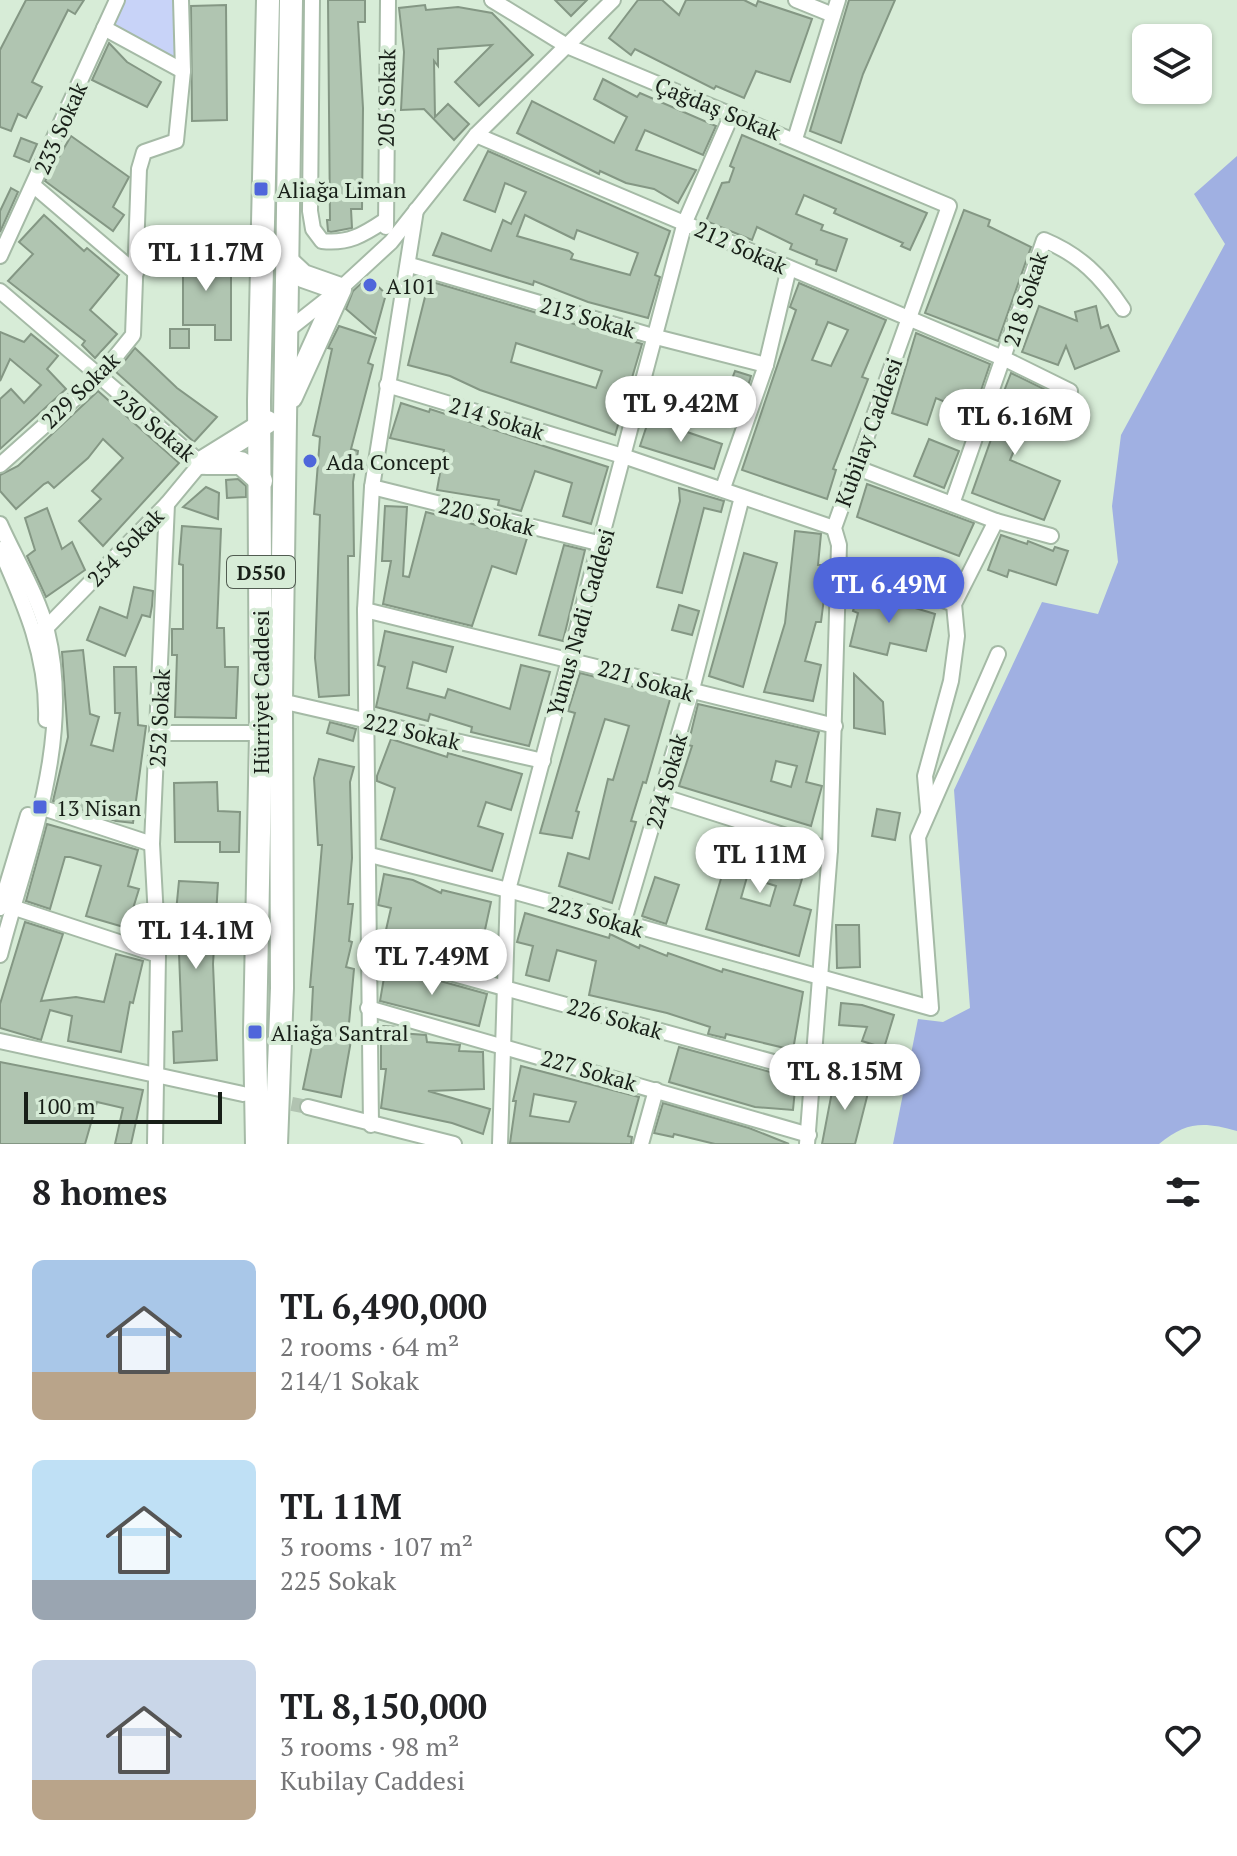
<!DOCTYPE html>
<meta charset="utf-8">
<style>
:root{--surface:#fff;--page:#f2f2f2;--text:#202124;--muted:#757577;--accent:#4f66db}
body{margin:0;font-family:"PT Serif",serif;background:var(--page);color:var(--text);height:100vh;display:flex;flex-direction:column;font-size:30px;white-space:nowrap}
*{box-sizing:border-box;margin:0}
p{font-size:26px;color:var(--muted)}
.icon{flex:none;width:44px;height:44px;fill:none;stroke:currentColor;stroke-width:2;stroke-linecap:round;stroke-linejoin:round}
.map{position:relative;height:1144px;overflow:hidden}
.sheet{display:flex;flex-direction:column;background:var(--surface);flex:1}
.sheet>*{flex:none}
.controls{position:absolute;left:1132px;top:24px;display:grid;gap:16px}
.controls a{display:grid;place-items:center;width:80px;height:80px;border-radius:12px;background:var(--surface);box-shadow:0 2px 6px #0004;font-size:40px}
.scale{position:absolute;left:24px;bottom:20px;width:198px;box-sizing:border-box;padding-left:8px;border:4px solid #181f18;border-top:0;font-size:22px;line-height:28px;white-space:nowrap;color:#181f18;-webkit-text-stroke:6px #d7ecd7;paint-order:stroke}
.price{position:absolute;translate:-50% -68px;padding:0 18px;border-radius:28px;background:#fff;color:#222;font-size:26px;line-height:52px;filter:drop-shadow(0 2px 4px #0008)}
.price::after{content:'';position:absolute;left:50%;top:48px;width:24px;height:18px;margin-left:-12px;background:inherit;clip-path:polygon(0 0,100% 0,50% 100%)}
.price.current{background:var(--accent);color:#fff}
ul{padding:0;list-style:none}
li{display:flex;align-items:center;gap:24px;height:200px;padding:0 32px}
li span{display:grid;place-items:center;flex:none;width:224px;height:160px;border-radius:12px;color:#555}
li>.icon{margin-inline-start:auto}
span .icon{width:96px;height:96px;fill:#fffc;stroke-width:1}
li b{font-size:34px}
h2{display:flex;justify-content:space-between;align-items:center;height:96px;padding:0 32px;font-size:34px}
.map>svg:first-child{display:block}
</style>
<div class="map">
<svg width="1237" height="1144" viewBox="0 0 1237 1144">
<rect width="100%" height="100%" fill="#d7ecd7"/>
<path fill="#c8d3f8" d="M117,0H181L183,71L104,28Z"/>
<path fill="#a0b0e2" d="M1237,156V1131C1204,1122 1187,1121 1159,1144H893L918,1019L943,1022L970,1008L954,790L1042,602L1098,614L1118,562L1112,506L1121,435L1225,244L1194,194Z"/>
<g fill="#b0c5b1" stroke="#849784" stroke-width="2" fill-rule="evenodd">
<path d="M26,0H84L75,14L68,10L32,82L42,87L26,118L18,114L11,131L0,127V50Z"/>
<path d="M328,0H365V22H358L363,108L362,209H351L352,228L331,232L328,231L327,220H330Z"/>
<path d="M555,0H587L571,16Z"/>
<path d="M638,0H662L679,15L686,0H744L756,6L758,1L812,19L790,82L756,71L744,98L716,86L714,89L635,49L631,55L609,38Z"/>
<path d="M849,0H895L863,74L841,143L810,131Z"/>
<path d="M226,5L227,120L192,121L191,6Z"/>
<path d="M425,5L426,10L458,7L492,13L533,55L479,106L455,82L492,45L438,49V66L434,61L435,117L448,104L469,124L454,140L424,109L401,110L404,52L399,8Z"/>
<path d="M109,43L127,62L161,82L147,107L92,80Z"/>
<path d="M603,79L637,97L640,93L716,126L703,155L645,130L636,150L696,170L678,203L654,189L626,183L600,171L599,174L517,133L532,101L614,143L627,117L594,99Z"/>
<path d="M742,135L927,213L910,250L901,246L903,243L834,213L836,209L804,195L796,214L823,225L821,230L847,239L836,271L816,264L817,260L790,249L792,244L757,227L752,240L706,221L722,183L729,182L734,168L730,166Z"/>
<path d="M71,136L129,177L113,207L124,215L113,231L45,181Z"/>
<path d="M21,138L37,144L29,162L14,156Z"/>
<path d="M488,151L670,231L655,275L660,277L648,318L588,302L534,281L533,285L433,255L442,233L491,251L503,220L511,224L526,192L505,183L495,212L464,200ZM525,215L574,239L577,230L638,253L630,275L571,259L573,254L569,251L517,236Z"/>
<path d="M11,188L18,192L0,232V211Z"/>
<path d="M964,210L990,220L988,226L1031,247L998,341L925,313Z"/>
<path d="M44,215L84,251L87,248L119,275L90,310L117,334L95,358L82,345L85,341L8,281L33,254L19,242Z"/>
<path d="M183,243H205V270H231V340H215V325H183Z"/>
<path d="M368,277L386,294L375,334L346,309L353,291Z"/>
<path d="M429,281L642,344L615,435L480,390L450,376L408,365ZM516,343L602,371L596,388L511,362Z"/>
<path d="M799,283L886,320L862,377L868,379L833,469L836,470L827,499L742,470L796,310L790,307ZM828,322L848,330L831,366L812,360Z"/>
<path d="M1039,306L1077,321L1075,312L1096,306L1101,328L1108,325L1119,351L1075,369L1066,346L1058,365L1022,352Z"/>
<path d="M339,326L376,338L368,363L373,365L351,449L358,451L353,482L354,556H348L349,695L319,697L315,658L320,515L314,514L320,437L313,435L332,349L328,348Z"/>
<rect x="170" y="329" width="19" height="19"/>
<path d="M0,332L24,342L31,334L58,356L47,369L66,389L0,449V399L11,389L24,403L41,385L10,359L0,381Z"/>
<path d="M916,333L990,364L973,414L936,398L927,425L892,413Z"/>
<path d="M135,348L177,388L217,417L194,442L116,372Z"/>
<path d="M735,371L751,376L745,396L728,390Z"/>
<path d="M1011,373L1044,389L1036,412L1031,410L1010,460L1060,481L1044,520L972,493L1005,400L1001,399Z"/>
<path d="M718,383L734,411L713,423L696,395Z"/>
<path d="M98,391L179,463L103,546L79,521L101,499L92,491L123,458L103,439L88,458L54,488L48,482L44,484L16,509L0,491V475L18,466Z"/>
<path d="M401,403L429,412L430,409L608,467L591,524L563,516L572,483L535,471L521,511L498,505L499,500L437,490L444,450L390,438Z"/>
<path d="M649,419L722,444L714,469L640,446Z"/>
<path d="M929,439L959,451L944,488L914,476Z"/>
<path d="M238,479L246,486V497L227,498L226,480Z"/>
<path d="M867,484L974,523L959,556L857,517Z"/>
<path d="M206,487L219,493L218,519L183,507Z"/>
<path d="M679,488L724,501L721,512L704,508L682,593L657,587L680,501Z"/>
<path d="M385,506L407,507L403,576L409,577L426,512L527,538L516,574L492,566L472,626L383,604L391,561H382Z"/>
<path d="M47,508L62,549L72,542L85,570L46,597L27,556L35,550L25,518Z"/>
<path d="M182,526L221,529L217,628H224L225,667H238L236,718L175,717L177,655H172V629H183V565L179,564Z"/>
<path d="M795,531L821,534L818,565H821L819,597L824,598L821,622H816L805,661L821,665L813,701L764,692L785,623Z"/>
<path d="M1001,535L1027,544L1028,541L1053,551L1055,547L1068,551L1056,585L1009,570L1007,577L988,570Z"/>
<path d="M564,545L585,550L563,641L539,635Z"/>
<path d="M744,553L777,563L743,687L709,676Z"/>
<path d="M134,587L153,591L152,606L150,617L142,615L125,656L87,640L100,607L127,618Z"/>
<path d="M859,591L935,614L926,651L890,643L887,655L850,646L858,613L853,611Z"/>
<path d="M679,605L699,611L692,635L672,630Z"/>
<path d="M385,631L453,647L446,672L413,662L407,688L445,698L448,689L510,709L521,665L550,672L529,746L471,732L472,727L430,714L428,721L376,707L385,667L378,665Z"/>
<path d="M83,650L90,714L99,717L91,745L113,751L120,713H115L114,667H136L138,725L146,726L133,823L116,821L53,801L68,737L62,652Z"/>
<path d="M580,673L671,696L646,783L643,782L631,821L636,822L612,903L559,886L568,853L589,859L608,779L613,780L629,726L605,719L576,811L579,812L572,838L540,833L575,713L568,711Z"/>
<path d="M854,674L883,702L885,734L854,728Z"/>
<path d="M698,704L819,732L806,782L822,786L811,826L679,786L692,746L688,745ZM776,761L797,766L791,787L771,781Z"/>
<path d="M330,722L356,729L353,741L327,733Z"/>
<path d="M391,739L447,757L448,753L522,774L511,810L486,802L478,826L503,834L492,871L381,839L395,788L377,781V776Z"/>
<path d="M319,759L354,767L350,782L352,858L348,904H353L349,941L352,942L346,967L354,969L348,1034L352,1035L341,1097L303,1089L316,1027H311L313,987H310L322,845H318L314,778Z"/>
<path d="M217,782L218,811L240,812L239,852H220V842H175L174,783Z"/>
<path d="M877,809L900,813L895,840L872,836Z"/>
<path d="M47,824L138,850L128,886L139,889L127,928L86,916L101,866L70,857H65L50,909L26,901Z"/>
<path d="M730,831L809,856L794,905L811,910L799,956L706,929L723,872L717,870ZM747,877L776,886L770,906L741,898Z"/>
<path d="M384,874L413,880L441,893L442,890L491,902L483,939L491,941L487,957L451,948L449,956L415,946L414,950L383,943L391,908L378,905Z"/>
<path d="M655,877L679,885L666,924L642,916Z"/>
<path d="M179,881L218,883L213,964L217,1060L174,1063L173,1032L182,1031L179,953H172Z"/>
<path d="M525,913L609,938L610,934L639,948L640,945L667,956L668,953L722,972L723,969L803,992L793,1050L726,1034L725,1038L708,1034L710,1027L667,1013L589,995L596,961L557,950L549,981L526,975L533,946L517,942Z"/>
<path d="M25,922L63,934L41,1001L76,997L104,1002L116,954L143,961L133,1003L130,1002L121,1052L68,1041L72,1016L50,1010L41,1040L0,1028V1004Z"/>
<path d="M836,925H859L860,967L837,968Z"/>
<path d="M386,966L487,994L479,1026L380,1001Z"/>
<path d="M841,1003L862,1005L894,1015L884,1048L862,1041L867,1027L839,1025Z"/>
<path d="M381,1026L399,1027V1033L426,1035L427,1042L460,1045L459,1051L483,1052L484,1089L428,1091L490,1109L483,1134L452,1123L381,1108L386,1069H381Z"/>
<path d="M679,1047L796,1079L793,1110L755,1107L669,1082Z"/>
<path d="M878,1050L897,1055L889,1086L871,1079Z"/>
<path d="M0,1062L143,1090L131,1144H115L123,1108L97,1102L85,1144H0Z"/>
<path d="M521,1066L639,1097L628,1136L632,1137L631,1144L510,1143L516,1101H513ZM534,1094L576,1102L569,1122L530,1116Z"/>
<path d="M835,1076L870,1085L855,1144H822Z"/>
<path d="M663,1103L749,1128L789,1144H715L674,1134L673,1137L654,1133Z"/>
</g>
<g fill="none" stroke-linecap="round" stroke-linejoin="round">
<path stroke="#b1c3b1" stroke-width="14" stroke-dasharray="14 7" stroke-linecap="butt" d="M271,1100L308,1107"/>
<g stroke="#a5baa6" stroke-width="18">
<g id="minor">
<path d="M312,0L310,211L313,229L322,241C348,244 363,235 384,221"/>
<path d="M492,0L567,46L949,206L834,528L839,545L830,850L807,1144"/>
<path d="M796,0L833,15"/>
<path d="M104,28L183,71"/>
<path d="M476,135L1005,359L1070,391"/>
<path d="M795,139L838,0"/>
<path d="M34,186L136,273"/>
<path d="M386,227L388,0"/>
<path d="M0,256L117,0"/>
<path d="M410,265L656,337L766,365"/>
<path d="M0,291L201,463L167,504L46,628L36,633"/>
<path d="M288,330L340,289L391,242L476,135L613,0"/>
<path d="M387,385L626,457L834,528"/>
<path d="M0,465L99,377L133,335L139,169L144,152L176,141L183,71L181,0"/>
<path d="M855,467L996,521L1051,536"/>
<path d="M372,487L602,544"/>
<path d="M723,488L766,365L789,268"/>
<path d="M952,504L1044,240C1080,255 1101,276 1123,309"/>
<path d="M0,524C15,558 38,595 47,631C74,741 27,850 0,955"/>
<path d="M0,549C25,605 48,657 46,720"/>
<path d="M838,563L954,604"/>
<path d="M365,610L835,726"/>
<path d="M281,701L543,761"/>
<path d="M159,733H261"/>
<path d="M661,796L830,850"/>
<path d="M40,807L152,844"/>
<path d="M928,810L925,776L951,681L957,636L954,604L996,521"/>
<path d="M370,855L508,890L931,1008L918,837L998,654"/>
<path d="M12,907L158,955"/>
<path d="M0,908L28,815"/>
<path d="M623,924L691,693L742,497"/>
<path d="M370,951L813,1073"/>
<path d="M368,1008L809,1135"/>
<path d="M0,1041L243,1094"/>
<path d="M308,1107L454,1144"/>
<path d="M371,1125L365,610L372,487L416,210"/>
<path d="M155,1144L158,955L152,844L167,504"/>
<path d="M500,1144L508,890L685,222L732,114"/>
<path d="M641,1144L656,1090"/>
</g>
</g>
<g stroke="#a5baa6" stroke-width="26">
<g id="highway">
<path d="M288,262L303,276L340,289L291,397"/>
<path d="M201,463L267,422"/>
<path d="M206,463H241L261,481"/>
<path d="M257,1144L255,1032L261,733L259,401L268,0"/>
<path d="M276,1144L282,988L281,701L291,0"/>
</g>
</g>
<use href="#minor" stroke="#fff" stroke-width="14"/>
<use href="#highway" stroke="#fff" stroke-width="22"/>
</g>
<g fill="#4f66db" stroke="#d7ecd7" stroke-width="3">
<rect x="253" y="181" width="16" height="16" rx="4"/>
<circle cx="370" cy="285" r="8"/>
<circle cx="310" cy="461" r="8"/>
<rect x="32" y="799" width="16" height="16" rx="4"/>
<rect x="247" y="1024" width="16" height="16" rx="4"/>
</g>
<g text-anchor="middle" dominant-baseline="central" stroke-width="8" stroke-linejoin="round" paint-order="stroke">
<rect fill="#d7ecd7" stroke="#515c51" stroke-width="2" x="227" y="556" width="68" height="32" rx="6"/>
<g font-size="20" font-weight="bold" fill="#181f18">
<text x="261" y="572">D550</text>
</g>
<g font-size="22" fill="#181f18" stroke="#d7ecd7">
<text transform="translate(386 98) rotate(-89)">205 Sokak</text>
<text transform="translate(718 108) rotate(22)">Çağdaş Sokak</text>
<text transform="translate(60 128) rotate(-66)">233 Sokak</text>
<text transform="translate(741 247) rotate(24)">212 Sokak</text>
<text transform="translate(1025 299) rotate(-72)">218 Sokak</text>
<text transform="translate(588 317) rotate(16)">213 Sokak</text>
<text transform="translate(80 390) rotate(-44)">229 Sokak</text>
<text transform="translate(497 418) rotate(17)">214 Sokak</text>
<text transform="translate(155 425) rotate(40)">230 Sokak</text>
<text transform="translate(868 432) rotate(-70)">Kubilay Caddesi</text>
<text transform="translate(487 516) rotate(14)">220 Sokak</text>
<text transform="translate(125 547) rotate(-46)">254 Sokak</text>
<text transform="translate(580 622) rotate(-74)">Yunus Nadi Caddesi</text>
<text transform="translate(646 680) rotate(16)">221 Sokak</text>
<text transform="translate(260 692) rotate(-90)">Hürriyet Caddesi</text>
<text transform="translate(159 718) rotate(-87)">252 Sokak</text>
<text transform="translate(412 731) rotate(13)">222 Sokak</text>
<text transform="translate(666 781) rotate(-74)">224 Sokak</text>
<text transform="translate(596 916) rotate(16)">223 Sokak</text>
<text transform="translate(615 1018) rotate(16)">226 Sokak</text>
<text transform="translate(589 1070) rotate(16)">227 Sokak</text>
</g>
<g font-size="22" fill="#181f18" stroke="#d7ecd7" text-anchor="start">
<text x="277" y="189">Aliağa Liman</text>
<text x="386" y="285">A101</text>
<text x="326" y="461">Ada Concept</text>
<text x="56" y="807">13 Nisan</text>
<text x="271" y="1032">Aliağa Santral</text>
</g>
</g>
</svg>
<div class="controls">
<a><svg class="icon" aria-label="layers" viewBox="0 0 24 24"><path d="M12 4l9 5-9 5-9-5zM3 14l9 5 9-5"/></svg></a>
</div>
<div class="scale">100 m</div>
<b class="price" style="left:206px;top:293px">TL 11.7M</b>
<b class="price" style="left:681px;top:444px">TL 9.42M</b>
<b class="price" style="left:1015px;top:457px">TL 6.16M</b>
<b class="price current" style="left:889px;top:625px">TL 6.49M</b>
<b class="price" style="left:760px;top:895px">TL 11M</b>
<b class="price" style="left:196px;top:971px">TL 14.1M</b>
<b class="price" style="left:432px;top:997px">TL 7.49M</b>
<b class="price" style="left:845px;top:1112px">TL 8.15M</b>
</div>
<section class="sheet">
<h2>8 homes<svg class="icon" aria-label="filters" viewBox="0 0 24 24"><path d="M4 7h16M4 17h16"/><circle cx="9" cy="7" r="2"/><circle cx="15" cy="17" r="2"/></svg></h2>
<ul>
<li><span style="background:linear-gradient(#a9c7e8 70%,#b9a48a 0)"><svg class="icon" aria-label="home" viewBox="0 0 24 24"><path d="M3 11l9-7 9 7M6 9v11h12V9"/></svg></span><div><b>TL 6,490,000</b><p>2 rooms · 64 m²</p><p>214/1 Sokak</p></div><svg class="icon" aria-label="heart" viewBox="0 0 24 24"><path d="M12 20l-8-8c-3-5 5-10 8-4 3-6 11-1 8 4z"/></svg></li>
<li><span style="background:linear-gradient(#bfe0f5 75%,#9aa5b1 0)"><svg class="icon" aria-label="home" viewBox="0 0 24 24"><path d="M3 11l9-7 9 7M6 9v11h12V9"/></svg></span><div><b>TL 11M</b><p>3 rooms · 107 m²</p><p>225 Sokak</p></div><svg class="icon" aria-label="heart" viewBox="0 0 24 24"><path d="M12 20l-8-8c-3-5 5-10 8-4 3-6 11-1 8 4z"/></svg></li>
<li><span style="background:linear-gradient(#c9d6e8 75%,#b9a48a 0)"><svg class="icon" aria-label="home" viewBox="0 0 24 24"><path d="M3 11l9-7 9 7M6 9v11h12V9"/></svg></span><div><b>TL 8,150,000</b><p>3 rooms · 98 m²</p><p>Kubilay Caddesi</p></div><svg class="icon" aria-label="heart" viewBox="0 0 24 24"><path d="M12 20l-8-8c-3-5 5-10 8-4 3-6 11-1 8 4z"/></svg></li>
</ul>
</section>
